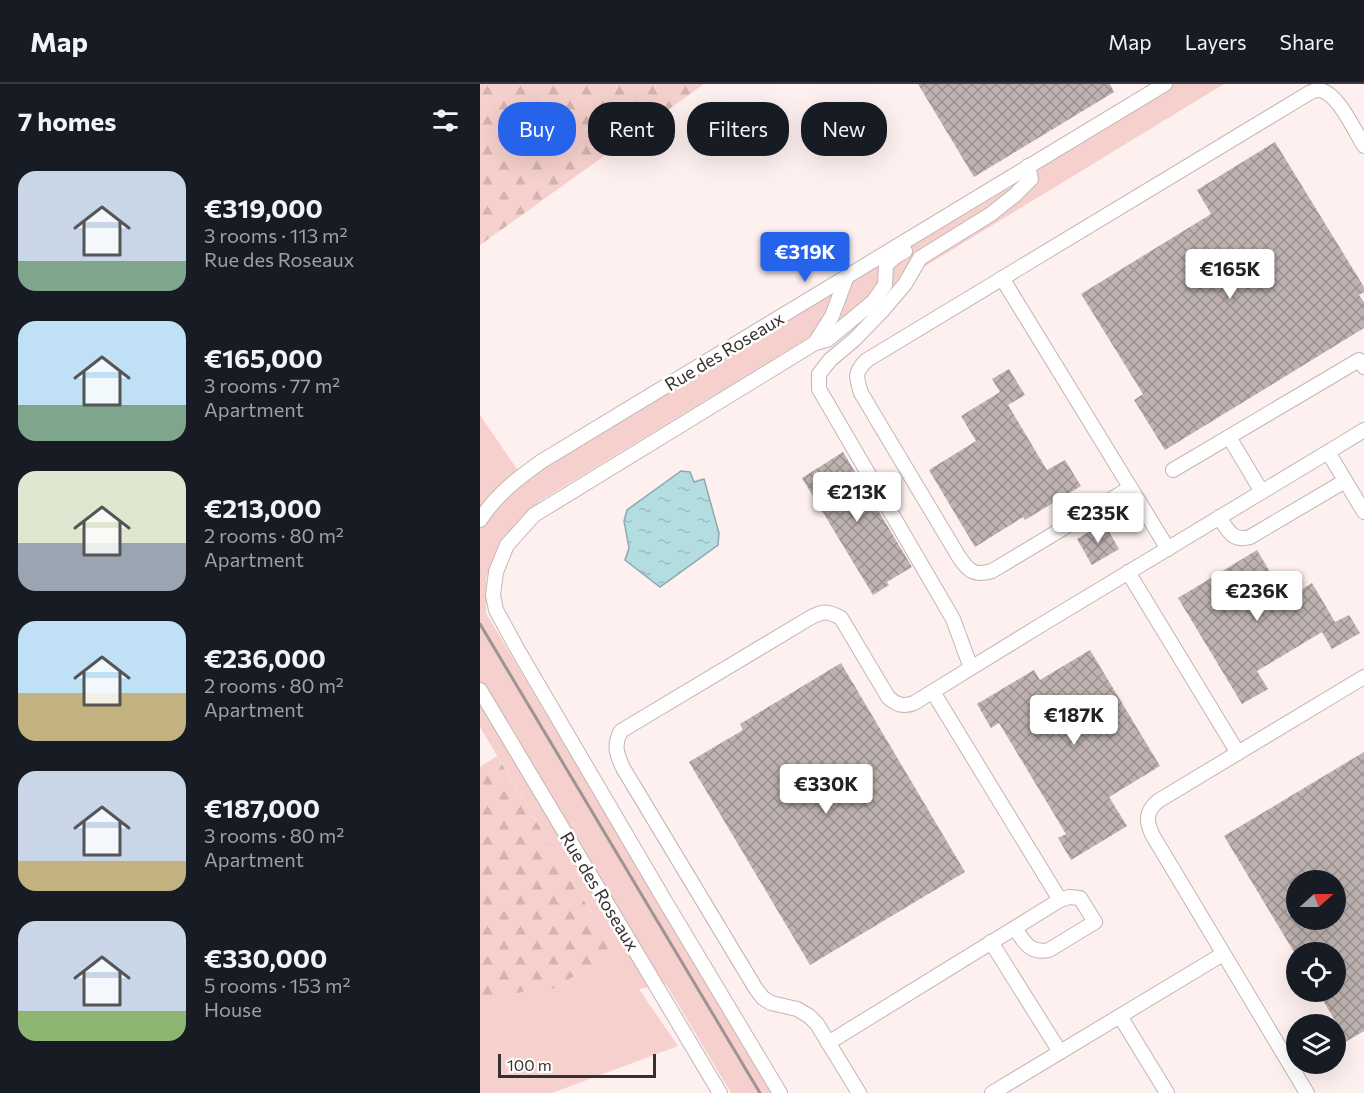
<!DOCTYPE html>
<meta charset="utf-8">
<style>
:root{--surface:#171b24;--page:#20242c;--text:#f1f3f6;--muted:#9ea1a6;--line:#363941;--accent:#2563eb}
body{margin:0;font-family:Commissioner,sans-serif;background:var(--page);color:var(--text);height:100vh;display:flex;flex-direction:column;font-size:22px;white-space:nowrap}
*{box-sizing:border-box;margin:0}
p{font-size:20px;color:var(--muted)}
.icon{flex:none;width:33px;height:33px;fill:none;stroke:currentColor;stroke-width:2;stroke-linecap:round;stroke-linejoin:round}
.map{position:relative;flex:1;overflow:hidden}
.sheet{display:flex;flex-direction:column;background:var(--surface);width:480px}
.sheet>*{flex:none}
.guide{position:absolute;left:18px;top:18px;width:570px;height:54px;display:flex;gap:12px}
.needle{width:39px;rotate:69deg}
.buttons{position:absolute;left:806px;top:786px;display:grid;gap:12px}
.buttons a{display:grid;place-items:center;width:60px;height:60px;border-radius:50%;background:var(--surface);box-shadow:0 6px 24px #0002;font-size:30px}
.scale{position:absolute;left:18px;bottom:15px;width:158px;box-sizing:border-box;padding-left:6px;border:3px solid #353130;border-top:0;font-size:16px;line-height:21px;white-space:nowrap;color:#353130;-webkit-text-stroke:4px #fff;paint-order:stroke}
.price{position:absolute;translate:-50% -51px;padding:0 14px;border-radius:6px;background:#fff;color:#222;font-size:20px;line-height:39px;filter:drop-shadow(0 2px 3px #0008)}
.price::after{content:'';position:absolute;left:50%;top:36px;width:18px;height:14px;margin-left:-9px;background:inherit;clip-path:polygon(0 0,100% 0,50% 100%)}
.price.selected{background:var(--accent);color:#fff}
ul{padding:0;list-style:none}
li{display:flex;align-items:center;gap:18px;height:150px;padding:0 18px}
li span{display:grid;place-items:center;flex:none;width:168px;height:120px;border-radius:18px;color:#555}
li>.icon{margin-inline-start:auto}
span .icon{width:72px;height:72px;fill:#fffc;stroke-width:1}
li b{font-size:26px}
h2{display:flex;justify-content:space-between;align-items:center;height:72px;padding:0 18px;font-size:26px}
.tag{padding:0 21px;border-radius:24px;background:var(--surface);box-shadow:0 6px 24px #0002;font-size:21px;line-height:54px}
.tag.selected{background:var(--accent);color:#fff}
header{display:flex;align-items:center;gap:36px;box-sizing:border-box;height:84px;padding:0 30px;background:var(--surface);border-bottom:2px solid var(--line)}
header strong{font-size:28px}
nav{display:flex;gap:33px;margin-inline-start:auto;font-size:21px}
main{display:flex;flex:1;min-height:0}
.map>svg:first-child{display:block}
</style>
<header>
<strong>Map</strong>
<nav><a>Map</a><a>Layers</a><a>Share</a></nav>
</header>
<main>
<section class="sheet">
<h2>7 homes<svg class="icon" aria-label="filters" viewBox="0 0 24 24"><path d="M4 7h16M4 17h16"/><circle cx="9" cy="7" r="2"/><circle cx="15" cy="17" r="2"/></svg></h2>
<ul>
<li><span style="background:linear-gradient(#c9d6e8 75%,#7fa58c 0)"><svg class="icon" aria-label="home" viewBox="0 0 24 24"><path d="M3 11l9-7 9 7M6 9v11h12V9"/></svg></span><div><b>€319,000</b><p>3 rooms · 113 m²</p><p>Rue des Roseaux</p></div></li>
<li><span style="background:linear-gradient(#bfe0f5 70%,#7fa58c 0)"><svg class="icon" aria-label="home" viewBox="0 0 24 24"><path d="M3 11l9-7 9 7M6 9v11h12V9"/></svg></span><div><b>€165,000</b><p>3 rooms · 77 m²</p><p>Apartment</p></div></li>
<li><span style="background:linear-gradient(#dfe7d0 60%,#9aa5b1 0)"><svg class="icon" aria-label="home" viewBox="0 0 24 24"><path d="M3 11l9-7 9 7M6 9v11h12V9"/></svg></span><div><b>€213,000</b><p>2 rooms · 80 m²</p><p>Apartment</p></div></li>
<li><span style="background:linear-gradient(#bfe0f5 60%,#c2b280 0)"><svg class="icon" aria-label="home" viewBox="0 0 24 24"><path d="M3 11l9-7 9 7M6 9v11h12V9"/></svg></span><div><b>€236,000</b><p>2 rooms · 80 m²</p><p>Apartment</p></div></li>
<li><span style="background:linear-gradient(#c9d6e8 75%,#c2b280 0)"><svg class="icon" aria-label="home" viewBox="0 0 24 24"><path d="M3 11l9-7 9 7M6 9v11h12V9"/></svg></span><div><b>€187,000</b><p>3 rooms · 80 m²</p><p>Apartment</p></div></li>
<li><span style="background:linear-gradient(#c9d6e8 75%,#8fb573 0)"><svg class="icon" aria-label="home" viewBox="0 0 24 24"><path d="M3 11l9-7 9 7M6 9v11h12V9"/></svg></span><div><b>€330,000</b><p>5 rooms · 153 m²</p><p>House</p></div></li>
</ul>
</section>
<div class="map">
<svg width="884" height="1009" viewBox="0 0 884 1009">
<defs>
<pattern id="forest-firs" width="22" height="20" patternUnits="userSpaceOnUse" patternTransform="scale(1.5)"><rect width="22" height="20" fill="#f5d0cc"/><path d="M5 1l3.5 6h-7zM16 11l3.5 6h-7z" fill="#d3b3b0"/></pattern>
<pattern id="water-ripples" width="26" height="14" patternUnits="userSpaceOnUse" patternTransform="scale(1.5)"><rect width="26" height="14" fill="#b4dde2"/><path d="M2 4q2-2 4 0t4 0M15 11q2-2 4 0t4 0" fill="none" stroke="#9bbec2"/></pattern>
<pattern id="building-cross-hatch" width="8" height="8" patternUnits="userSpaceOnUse" patternTransform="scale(1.5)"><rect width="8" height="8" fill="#beb3b1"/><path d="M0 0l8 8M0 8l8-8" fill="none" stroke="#9b9290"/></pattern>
</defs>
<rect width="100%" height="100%" fill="#fdf0ef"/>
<path fill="#f5d0cc" d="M685,0H744L60,417L24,456L6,494V529L291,1009H251L186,900L159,905L198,962L72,1009H0V917H8L49,906L66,909L135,868L0,643V331L41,391Z"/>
<g fill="url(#forest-firs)">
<path d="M0,0H224L0,161Z"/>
<path d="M17,672L135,868L66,909L49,906L8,917H0V683Z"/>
</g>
<path fill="url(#water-ripples)" stroke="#8ea9ad" stroke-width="1.5" d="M201,387L210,388L214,398L224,395L239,449L238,461L180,503L145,476L149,464L144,437L147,426Z"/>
<g fill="url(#building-cross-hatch)" fill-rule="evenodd">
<path d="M438,0H630L634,8L494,93Z"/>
<path d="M795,58L884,203V208L879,211L884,218V244L685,366L654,316L663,310L601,210L731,130L717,106Z"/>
<path d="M529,285L545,311L528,321L567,386L585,376L601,402L545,436L543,433L495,463L449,386L496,357L481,332L520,308L512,295Z"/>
<path d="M363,368L432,483L407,498L409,501L393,511L322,394Z"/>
<path d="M624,439L639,465L612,481L597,455Z"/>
<path d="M777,466L806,515L832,499L855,538L869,531L880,549L852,565L842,548L777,587L788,605L762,620L698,514Z"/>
<path d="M610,566L680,682L629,713L647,742L591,776L578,754L586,750L519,639L511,644L497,620L554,586L560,596Z"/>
<path d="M361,579L485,788L330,881L209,678L263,646L260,640Z"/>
<path d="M884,668V947L862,960L855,948L860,945L838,908H855V868H814L744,752ZM816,796H855V836H816Z"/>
</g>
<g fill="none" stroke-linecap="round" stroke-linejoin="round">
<g stroke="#c2b6b5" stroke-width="16">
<g id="minor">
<path d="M522,194L688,465"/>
<path d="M335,259L347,256L393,218L405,201L406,181L415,173L425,167"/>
<path d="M884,346L848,368L884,428"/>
<path d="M749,353L782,408"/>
<path d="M693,386L879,276L884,283"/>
<path d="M650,404L512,487C495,492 489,488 479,473L381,309C376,293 374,288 387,276L829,9C832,8 835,6 838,6C857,6 875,48 884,62"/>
<path d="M739,433C748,446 752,458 770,453L865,397"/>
<path d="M0,436C16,411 38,394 62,377L685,0"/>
<path d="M648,488L758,669"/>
<path d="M491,584L473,535L339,305V290L350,276L375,255L402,227L425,200L440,174L511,130L535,111L551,95L548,82"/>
<path d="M0,606L240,1009"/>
<path d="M453,608L580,816"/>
<path d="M511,858L580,968"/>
<path d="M640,932L687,1009"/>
<path d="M348,959L580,816L589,813L600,814L615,838L569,866C550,870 544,858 535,844"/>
<path d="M300,1009L185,817L39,568L16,526L13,511L16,488L27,461L54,431L335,259L352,232L367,192"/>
<path d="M379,1009L337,940L329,932L317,925L291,919L283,914L276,905L143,684C137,671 133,661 141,647L328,535C342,527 347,526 361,534L408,613C416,621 424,623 434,619L561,541L848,368"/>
<path d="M512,1009L743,870"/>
<path d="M827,1009L673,752C666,738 665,728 678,717L884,593"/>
</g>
</g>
<use href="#minor" stroke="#fff" stroke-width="14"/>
<path stroke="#9d9493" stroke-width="3" d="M0,540L280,1009"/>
</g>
<g text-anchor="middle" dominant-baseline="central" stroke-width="5" stroke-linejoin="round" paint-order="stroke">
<g font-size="18" fill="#353130" stroke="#fff">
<text transform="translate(244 267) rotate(-31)">Rue des Roseaux</text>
<text transform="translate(120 807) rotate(59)">Rue des Roseaux</text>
</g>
</g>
</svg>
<div class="buttons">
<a><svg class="needle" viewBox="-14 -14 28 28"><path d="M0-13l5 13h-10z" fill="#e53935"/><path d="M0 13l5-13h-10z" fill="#9ea1a6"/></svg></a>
<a><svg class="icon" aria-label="locate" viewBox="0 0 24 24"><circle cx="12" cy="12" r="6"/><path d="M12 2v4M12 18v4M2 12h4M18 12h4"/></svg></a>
<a><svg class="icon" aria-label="layers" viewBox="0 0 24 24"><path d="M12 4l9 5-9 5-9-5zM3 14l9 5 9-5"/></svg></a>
</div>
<div class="scale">100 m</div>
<b class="price selected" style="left:325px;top:199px">€319K</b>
<b class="price" style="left:750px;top:216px">€165K</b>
<b class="price" style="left:377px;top:439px">€213K</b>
<b class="price" style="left:618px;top:460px">€235K</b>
<b class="price" style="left:777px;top:538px">€236K</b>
<b class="price" style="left:594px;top:662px">€187K</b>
<b class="price" style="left:346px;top:731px">€330K</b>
<div class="guide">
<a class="tag selected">Buy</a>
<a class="tag">Rent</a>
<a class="tag">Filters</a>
<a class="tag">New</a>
</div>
</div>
</main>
